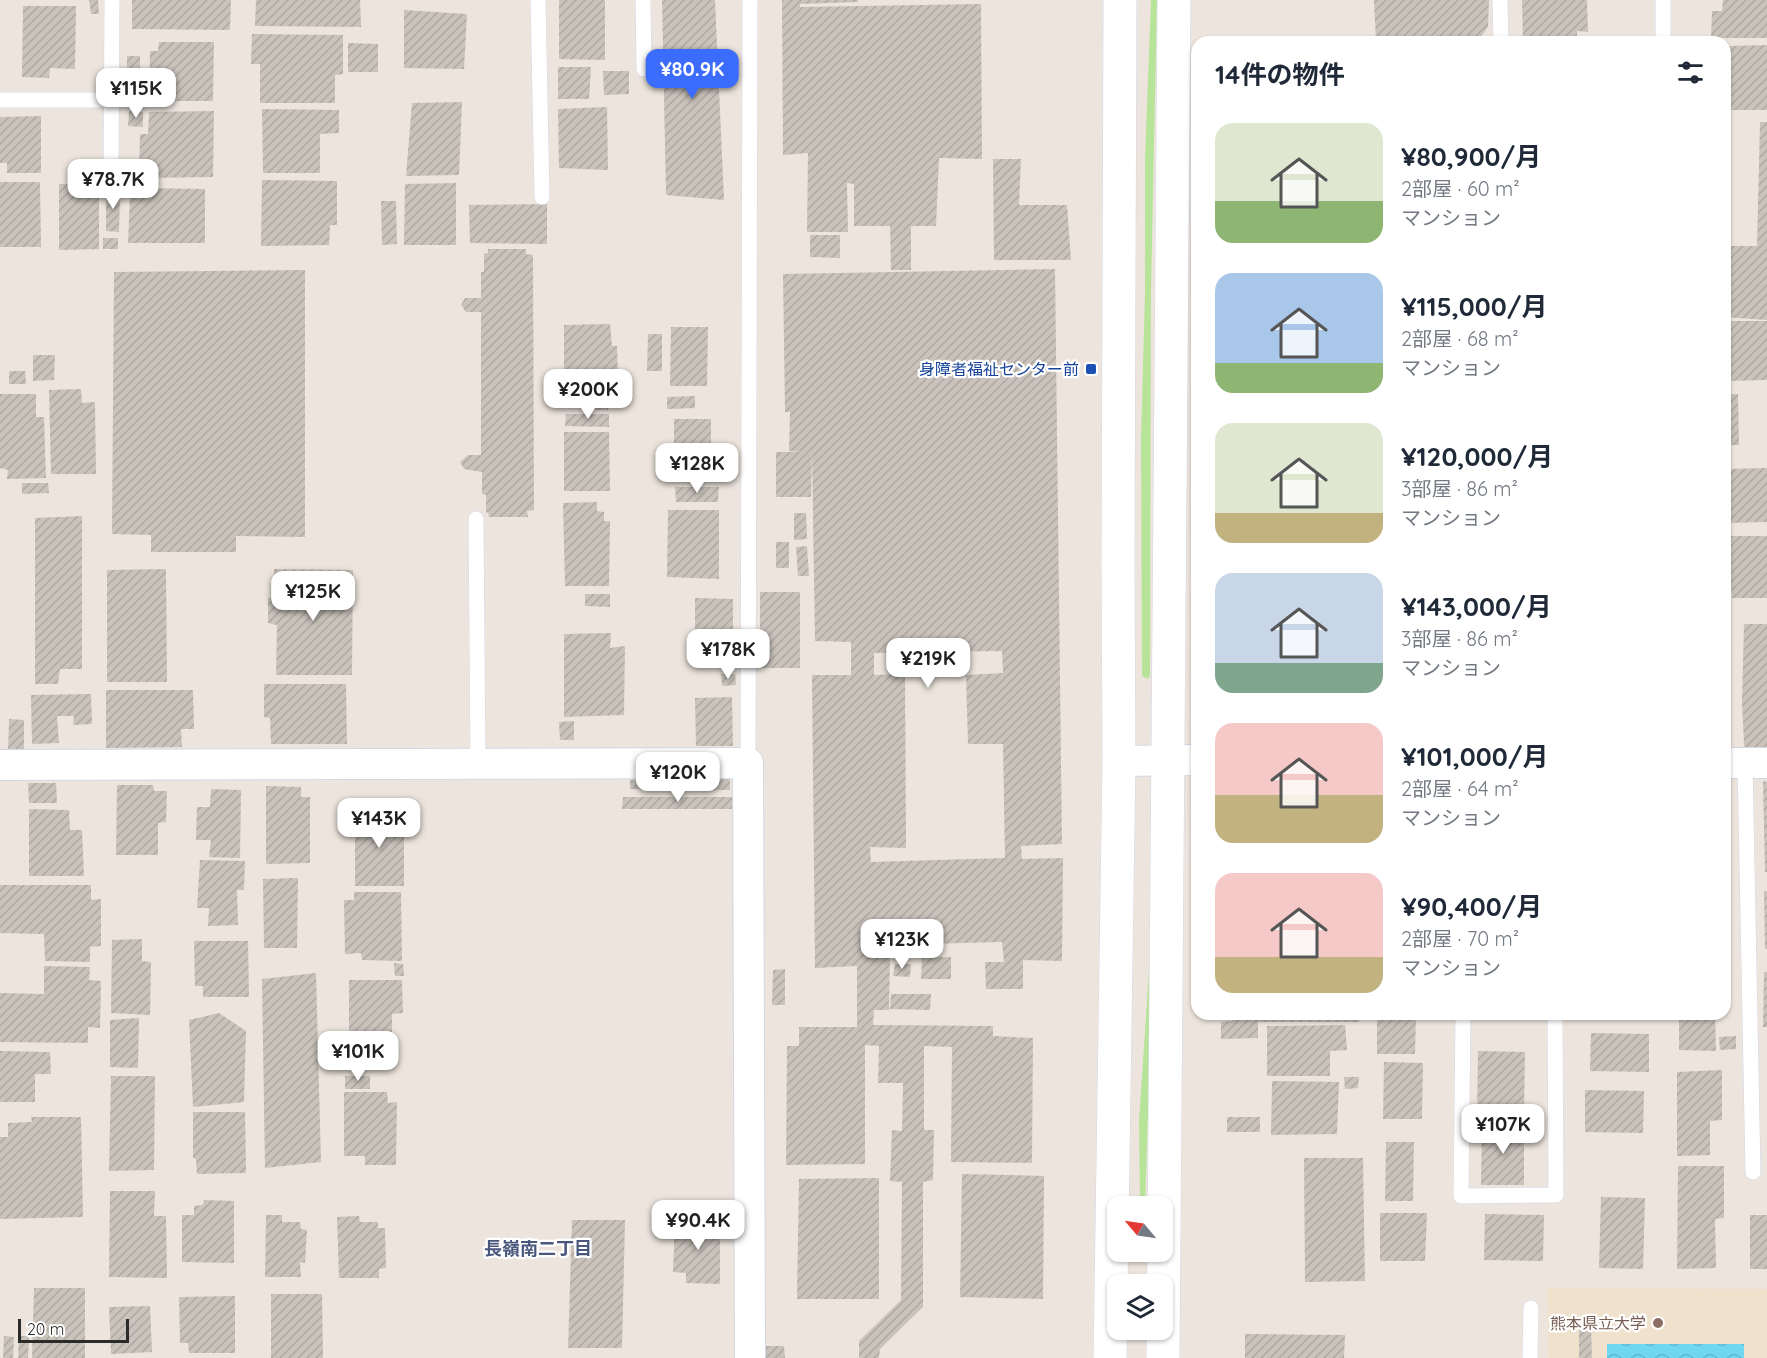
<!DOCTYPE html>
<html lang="ja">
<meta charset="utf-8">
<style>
:root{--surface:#fff;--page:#f6f6f7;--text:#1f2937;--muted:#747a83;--accent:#3b6cfc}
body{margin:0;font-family:Quicksand,"Noto Sans JP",sans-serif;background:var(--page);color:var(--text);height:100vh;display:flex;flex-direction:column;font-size:22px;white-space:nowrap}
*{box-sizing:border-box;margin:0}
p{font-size:20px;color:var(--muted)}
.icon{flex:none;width:33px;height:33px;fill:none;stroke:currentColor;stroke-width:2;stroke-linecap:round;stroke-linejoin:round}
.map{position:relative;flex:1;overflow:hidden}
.panel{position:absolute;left:1191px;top:36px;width:540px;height:984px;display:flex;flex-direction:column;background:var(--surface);border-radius:18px;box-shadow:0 2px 4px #0004}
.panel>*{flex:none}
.needle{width:39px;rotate:299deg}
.buttons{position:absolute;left:1107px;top:1196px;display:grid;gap:12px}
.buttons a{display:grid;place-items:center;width:66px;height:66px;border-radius:12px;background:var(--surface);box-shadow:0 2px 4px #0004;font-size:30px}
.scale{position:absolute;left:18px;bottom:15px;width:111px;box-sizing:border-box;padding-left:6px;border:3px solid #2b2b2b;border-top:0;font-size:16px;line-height:21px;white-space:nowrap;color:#2b2b2b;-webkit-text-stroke:4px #fff;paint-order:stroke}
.price{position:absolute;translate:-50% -51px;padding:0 14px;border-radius:12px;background:#fff;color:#222;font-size:20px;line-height:39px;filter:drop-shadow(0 2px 3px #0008)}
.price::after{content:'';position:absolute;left:50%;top:36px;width:18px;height:14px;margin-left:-9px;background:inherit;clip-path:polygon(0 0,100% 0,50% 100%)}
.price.on{background:var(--accent);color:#fff}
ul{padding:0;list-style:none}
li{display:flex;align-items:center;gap:18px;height:150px;padding:0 24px}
li span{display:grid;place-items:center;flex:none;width:168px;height:120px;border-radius:18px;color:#555}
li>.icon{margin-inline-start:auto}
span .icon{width:72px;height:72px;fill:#fffc;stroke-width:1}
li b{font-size:26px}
h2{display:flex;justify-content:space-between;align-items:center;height:72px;padding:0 24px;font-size:26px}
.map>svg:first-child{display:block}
</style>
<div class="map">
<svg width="1767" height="1358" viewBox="0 0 1767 1358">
<defs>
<pattern id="water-waves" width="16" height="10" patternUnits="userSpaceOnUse" patternTransform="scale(1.5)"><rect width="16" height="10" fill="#6fd7f0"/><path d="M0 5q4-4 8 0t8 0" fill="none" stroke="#60b9ce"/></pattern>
<pattern id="building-hatch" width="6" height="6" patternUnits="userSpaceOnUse" patternTransform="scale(1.5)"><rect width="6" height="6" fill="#c9c3bb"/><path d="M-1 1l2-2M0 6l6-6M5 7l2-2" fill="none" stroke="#ada8a1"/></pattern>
</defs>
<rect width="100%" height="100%" fill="#ede5dd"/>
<path fill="#efe1cc" d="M1547,1288L1767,1289V1358H1549Z"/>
<g fill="#b8e499">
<path d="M1151,0H1157L1151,292L1150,675L1148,679L1142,676L1141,439L1145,292V158Z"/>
<path d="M1152,926V995L1145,1206H1140L1139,1121Z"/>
</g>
<rect fill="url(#water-waves)" x="1607" y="1344" width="137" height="14"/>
<g fill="url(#building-hatch)" fill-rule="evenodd">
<path d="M89,0H98L99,14H91Z"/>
<path d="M132,0H231L230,30L132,29Z"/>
<path d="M256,0H360L361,27L255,26Z"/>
<path d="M559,0H605V60L559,59Z"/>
<path d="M662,0H715L724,200L666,195Z"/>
<path d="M782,0H858V2L800,4V7L981,4L982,159L939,158L936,226H911V270H891L890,226H854V184L847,183L848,232H807L808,153L783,155Z"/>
<path d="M1374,0H1489L1488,27L1477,42H1376Z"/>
<path d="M1522,0H1587L1588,32L1577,31V42H1523Z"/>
<path d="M1723,0H1767V38H1711L1712,11H1722Z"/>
<path d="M23,6H76L75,69L50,68L49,78L22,77Z"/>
<path d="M404,10L467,14L464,69L404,68Z"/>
<path d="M252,34L343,35V74L335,75V103H260V64H251Z"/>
<path d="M159,42H214L213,101H149L150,51H158Z"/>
<path d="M348,43L378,44V72H348Z"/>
<path d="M1767,45V110H1725V80H1729V46Z"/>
<rect x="127" y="56" width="13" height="38"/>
<path d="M558,67H591L589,99H558Z"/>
<path d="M603,71H629V94L604,95Z"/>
<path d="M462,102L459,175L406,176L412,103Z"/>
<path d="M607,107L608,170L559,168L558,109Z"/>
<path d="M262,109L339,110V133L320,134V173H263Z"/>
<path d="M129,111L143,112V127L128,126Z"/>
<path d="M214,111L213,177L139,178L140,134H148L149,112Z"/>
<path d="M41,116V173H7V163H0V117Z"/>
<path d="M1760,122H1767V320L1725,317V246H1757Z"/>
<path d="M993,159H1021L1019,205H1067L1071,260H994Z"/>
<path d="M127,160H135V178H126Z"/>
<path d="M262,180L337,181V225H330L329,245L261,246Z"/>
<path d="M0,182H40L41,247H0Z"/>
<path d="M99,183V249L59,250V184Z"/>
<path d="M456,183V245H404L405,184Z"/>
<path d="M140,188L205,189V243H128L130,196L139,197Z"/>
<path d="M106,190H120L119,232L106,231Z"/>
<path d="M381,201H396L397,244L382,245Z"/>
<path d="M547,204V244L470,243L469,205Z"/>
<path d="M810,235H840V258L810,257Z"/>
<rect x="103" y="238" width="15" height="11"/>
<path d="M488,249H526V254L533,255L534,510L527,511L528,517H489L488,512L486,513V495L482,494V472L464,469L460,462L468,455H481V312H466L461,305L465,298H481V272H484V254L488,253Z"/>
<path d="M1055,269L1062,844L1021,846L1022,859L1063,858L1062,961L1023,960V989H986L985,962H1004L1002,942L884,945L885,957H890L889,1010H874L873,1025L993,1026V1036L1033,1038L1032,1163L951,1162L952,1047L924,1046V1130H934L933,1180L923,1182V1307L880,1349L879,1358H859V1341L901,1300L902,1182L890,1181L892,1130L902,1131L903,1083H878L879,1046L865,1045V1164L786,1165L787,1046H799V1027H857V966L815,968L812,675H851V642L815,641L812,451L811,497H776V452H803L789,451L790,412H785L783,274ZM1002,651L1003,673L966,675L968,744H1003L1005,858L871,862L870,847L906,848L905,674L874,675V653Z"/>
<path d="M305,270V537L236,536V552H151V535L112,534L114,272Z"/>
<path d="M1725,321H1767V380L1725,381Z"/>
<path d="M610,324L612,346H617L618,378H606V395L564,396V325Z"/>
<path d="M671,327H708L707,386H670Z"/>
<path d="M648,334H662V371H647Z"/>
<path d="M33,355H55L54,380L33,381Z"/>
<path d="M9,371H25L26,384H9Z"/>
<path d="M81,389L82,403L95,402L96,474H51L49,390Z"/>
<path d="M0,394H36V417H44L46,478L7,479L8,470L0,468Z"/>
<path d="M1725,394H1738L1739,445H1725Z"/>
<path d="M695,396V408L667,409V397Z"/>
<path d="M582,401L609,402L608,410H582Z"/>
<path d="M566,414H609V427L565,426Z"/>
<rect x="674" y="419" width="37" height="62"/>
<path d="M564,432H609L610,491H564Z"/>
<path d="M1767,468V522L1725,523V469Z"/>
<path d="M22,483H48L49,493L22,494Z"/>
<path d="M675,487H719L718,502H676Z"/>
<path d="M597,502V511L604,512V521H610L609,586H565L563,503Z"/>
<path d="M668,510H719V579L667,577Z"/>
<path d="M794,513H806L807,539L794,540Z"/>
<path d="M82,516V669H60L58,684H35V518Z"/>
<path d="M1725,536H1767V598H1732L1731,585H1725Z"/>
<rect x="776" y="542" width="13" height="26"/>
<path d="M807,546L809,576H798L796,547Z"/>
<path d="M166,569L167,682H107V570Z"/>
<path d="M274,569L353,570L352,675H276L277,625L268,623V598L274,597Z"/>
<rect x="760" y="592" width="40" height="76"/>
<path d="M585,594H610V607L585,606Z"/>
<path d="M695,598L733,599V663L695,662Z"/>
<path d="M1744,624H1767V758L1745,763L1742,702Z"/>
<path d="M611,633L610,648L625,646L624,715L564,717V634Z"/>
<path d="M721,674H735L736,685L722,686Z"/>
<path d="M264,684H346L347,744H271L270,718L264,717Z"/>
<path d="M106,690H193L194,729H181L182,747L106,748Z"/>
<path d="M91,694L92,724L73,725L74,716H57L59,743L32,744L31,695Z"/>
<path d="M732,697L733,746H696L695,698Z"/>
<path d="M9,719L24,720V753H8Z"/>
<path d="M574,721V740H560L559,722Z"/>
<path d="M730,779V790L630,789V780Z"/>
<path d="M1763,781L1767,782V872H1765Z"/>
<path d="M28,783H56L57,803H29Z"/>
<path d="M117,785H153L154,791H167L166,822L158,823V855H116Z"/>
<path d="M266,786L301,787V797H310V863L266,864Z"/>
<path d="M211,789L241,790L240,858L209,857L211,840H196L197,807H210Z"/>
<path d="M623,797H733L734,809H622Z"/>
<path d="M29,809L69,810L70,830H82L84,876H29Z"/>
<path d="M355,811L404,812V886H355Z"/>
<path d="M200,860L245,861L244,890H237L238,925L208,926L209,908H197Z"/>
<path d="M298,878L297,948H264L263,879Z"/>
<path d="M0,885H91V900L101,899V946L90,947V962L45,961L44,934L0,933Z"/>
<path d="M1764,891H1767V949H1765Z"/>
<path d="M354,892H401L402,961L362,960L361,953L345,954L344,900H354Z"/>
<path d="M142,939V961L151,962L150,1015L111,1013L112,940Z"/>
<path d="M194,941H248L249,997H203V986H195Z"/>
<path d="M922,957H951V979H921Z"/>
<path d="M394,963L403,964L404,976H395Z"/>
<path d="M895,964H911L910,977L893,976Z"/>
<path d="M44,966L90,967L89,980L101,981L100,1028L88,1027V1043L0,1042V993L44,994Z"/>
<path d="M785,969V1005H772L773,970Z"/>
<path d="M1764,972H1767V1027H1763Z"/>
<path d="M316,973L321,1162L265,1168L262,979Z"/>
<path d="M349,980H402L403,1013L392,1014V1061L349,1062Z"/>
<path d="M891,994H931L930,1010L890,1009Z"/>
<path d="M219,1013L246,1031L244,1102L193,1107L189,1020Z"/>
<path d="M1231,1014H1359V1022H1258V1038L1221,1039V1022L1232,1021Z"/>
<path d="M1377,1014H1416L1415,1054H1377Z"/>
<rect x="1475" y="1014" width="50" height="6"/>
<path d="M1679,1014H1715L1716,1051L1679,1050Z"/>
<path d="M139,1018L138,1068L110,1067V1020Z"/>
<path d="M1345,1025L1347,1050L1330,1051V1076H1267V1026Z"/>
<path d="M1591,1033L1649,1034V1072L1590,1071Z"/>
<path d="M1736,1036V1049L1720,1050L1719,1037Z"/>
<path d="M0,1051L50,1052L51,1074H35V1102H0Z"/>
<path d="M1478,1051L1525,1052L1524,1114H1477Z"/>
<path d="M1384,1062L1423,1063L1422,1119H1383Z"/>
<path d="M1722,1070V1120L1710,1121V1155L1677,1156V1072Z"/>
<path d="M111,1076H155L154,1170L109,1171Z"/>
<rect x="345" y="1076" width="25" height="13"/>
<path d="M1344,1077H1359L1358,1088L1345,1089Z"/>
<path d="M1272,1081L1339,1082L1337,1134L1271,1135Z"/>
<path d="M1585,1090L1644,1091L1643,1133L1585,1132Z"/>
<path d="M344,1092H387L388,1103L397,1102L396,1165H365V1156H344Z"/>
<path d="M193,1112H245L246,1173L197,1174L196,1159L193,1158Z"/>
<path d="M31,1117H81L83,1217L0,1219V1137H8V1123L32,1122Z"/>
<rect x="1227" y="1117" width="33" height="15"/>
<path d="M1482,1124H1524V1185H1481Z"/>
<path d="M1386,1142H1414L1413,1201H1385Z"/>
<path d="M1304,1158H1363L1365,1281L1305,1282Z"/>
<path d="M1678,1166H1724V1218L1715,1219L1716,1268L1677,1269Z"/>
<path d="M962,1174L1044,1176L1043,1299L960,1297Z"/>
<path d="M879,1178V1299H797L799,1179Z"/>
<path d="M110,1191H155L154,1216H166L167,1278L109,1277Z"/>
<path d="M1601,1197L1645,1198L1643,1269L1599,1268Z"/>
<path d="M204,1200L234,1201V1263L182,1262V1215H194V1206L203,1205Z"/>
<path d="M1380,1213H1427L1425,1261H1380Z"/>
<path d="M1485,1214L1544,1215L1543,1261L1484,1260Z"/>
<path d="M266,1215H282V1222H300L301,1229L307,1230L305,1263L300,1262L301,1277H265Z"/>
<rect x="1750" y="1215" width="17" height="54"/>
<path d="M359,1216L360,1222H378V1228H385L386,1268L379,1269V1278H339L337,1217Z"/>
<path d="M572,1220H625L622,1348H568Z"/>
<path d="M675,1221L720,1222V1284L686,1283V1273L673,1272Z"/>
<path d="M34,1288H85V1358H32Z"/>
<path d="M271,1294H322L323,1358H271Z"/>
<path d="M235,1296V1353H189L188,1343H180L179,1297Z"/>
<path d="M150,1306L152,1352L111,1354L109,1307Z"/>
<path d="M1579,1328H1591L1592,1358H1579Z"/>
<path d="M1245,1334L1345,1335L1344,1358H1245Z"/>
<path d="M4,1336L14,1337L13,1358H3Z"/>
<path d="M19,1336H29L28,1358H18Z"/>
<path d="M766,1346H784L785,1358H766Z"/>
</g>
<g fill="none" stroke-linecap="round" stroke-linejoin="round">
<g stroke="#d2d7e4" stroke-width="16">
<g id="service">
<path d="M538,0L542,197"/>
<path d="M643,0L644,69"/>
<path d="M1500,0L1501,42"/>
<path d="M1663,42V0"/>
<path d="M0,100H111"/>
<path d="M111,175L112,0"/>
<path d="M476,519L478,764"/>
<path d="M748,763L750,0"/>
<path d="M1745,763L1753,1172"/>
<path d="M1463,1014L1461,1196L1556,1195L1555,1014"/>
<path d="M1530,1358L1531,1308"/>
</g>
</g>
<g stroke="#d2d7e4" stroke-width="32">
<g id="minor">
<path d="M1119,761L1197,760"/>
<path d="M1725,763H1767"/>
<path d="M0,765L748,763L750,1358"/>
</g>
</g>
<g stroke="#d2d7e4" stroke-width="34">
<g id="tertiary">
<path d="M1110,1358L1119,761L1118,563L1120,0"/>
<path d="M1163,1358L1174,0"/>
</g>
</g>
<use href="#service" stroke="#fff" stroke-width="15"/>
<use href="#minor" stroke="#fff" stroke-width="30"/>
<use href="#tertiary" stroke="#fff" stroke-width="33"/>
</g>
<rect fill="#1a4fb4" stroke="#fff" stroke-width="2" x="1085" y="363" width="12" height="12" rx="3"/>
<circle fill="#8d6e63" stroke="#fff" stroke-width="2" cx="1658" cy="1323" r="6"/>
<g text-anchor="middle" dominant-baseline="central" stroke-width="4.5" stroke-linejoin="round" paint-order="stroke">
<g font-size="16" fill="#164399" stroke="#fff" text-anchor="end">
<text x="1079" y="369">身障者福祉センター前</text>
</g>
<g font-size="16" fill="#785e54" stroke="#fff" text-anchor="end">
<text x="1646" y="1323">熊本県立大学</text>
</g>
<g font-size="18" font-weight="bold" fill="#4a577d" stroke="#fff">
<text x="538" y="1248">長嶺南二丁目</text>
</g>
</g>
</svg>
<div class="buttons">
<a><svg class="needle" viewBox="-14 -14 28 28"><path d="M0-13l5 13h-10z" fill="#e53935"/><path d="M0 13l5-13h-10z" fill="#747a83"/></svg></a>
<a><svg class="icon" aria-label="layers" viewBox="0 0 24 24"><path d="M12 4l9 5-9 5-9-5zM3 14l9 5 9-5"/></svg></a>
</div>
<div class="scale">20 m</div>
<b class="price on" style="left:692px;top:100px">¥80.9K</b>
<b class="price" style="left:136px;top:119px">¥115K</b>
<b class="price" style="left:113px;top:210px">¥78.7K</b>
<b class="price" style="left:588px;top:420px">¥200K</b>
<b class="price" style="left:697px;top:494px">¥128K</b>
<b class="price" style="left:313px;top:622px">¥125K</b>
<b class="price" style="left:728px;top:680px">¥178K</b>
<b class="price" style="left:928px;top:689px">¥219K</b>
<b class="price" style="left:678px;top:803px">¥120K</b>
<b class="price" style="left:379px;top:849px">¥143K</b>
<b class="price" style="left:902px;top:970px">¥123K</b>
<b class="price" style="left:358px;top:1082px">¥101K</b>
<b class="price" style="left:1503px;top:1155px">¥107K</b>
<b class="price" style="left:698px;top:1251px">¥90.4K</b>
<section class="panel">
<h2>14件の物件<svg class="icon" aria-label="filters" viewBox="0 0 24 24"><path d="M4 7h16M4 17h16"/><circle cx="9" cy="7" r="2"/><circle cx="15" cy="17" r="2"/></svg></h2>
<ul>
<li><span style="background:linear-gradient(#dfe7d0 65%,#8fb573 0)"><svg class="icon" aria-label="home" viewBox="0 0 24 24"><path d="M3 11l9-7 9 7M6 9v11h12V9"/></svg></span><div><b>¥80,900/月</b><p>2部屋 · 60 m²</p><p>マンション</p></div></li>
<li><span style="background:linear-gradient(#a9c7e8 75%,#8fb573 0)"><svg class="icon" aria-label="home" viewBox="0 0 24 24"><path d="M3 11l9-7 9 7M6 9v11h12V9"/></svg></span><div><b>¥115,000/月</b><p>2部屋 · 68 m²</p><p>マンション</p></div></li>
<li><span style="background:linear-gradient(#dfe7d0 75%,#c2b280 0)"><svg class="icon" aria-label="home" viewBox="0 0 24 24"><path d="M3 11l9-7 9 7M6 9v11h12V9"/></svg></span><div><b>¥120,000/月</b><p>3部屋 · 86 m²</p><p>マンション</p></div></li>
<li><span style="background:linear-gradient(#c9d6e8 75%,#7fa58c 0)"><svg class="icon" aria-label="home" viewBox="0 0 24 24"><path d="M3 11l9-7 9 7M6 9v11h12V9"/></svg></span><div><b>¥143,000/月</b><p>3部屋 · 86 m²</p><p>マンション</p></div></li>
<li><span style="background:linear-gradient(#f6c9c9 60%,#c2b280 0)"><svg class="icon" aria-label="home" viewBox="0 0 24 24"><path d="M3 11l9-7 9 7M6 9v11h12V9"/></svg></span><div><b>¥101,000/月</b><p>2部屋 · 64 m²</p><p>マンション</p></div></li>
<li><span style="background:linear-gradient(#f6c9c9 70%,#c2b280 0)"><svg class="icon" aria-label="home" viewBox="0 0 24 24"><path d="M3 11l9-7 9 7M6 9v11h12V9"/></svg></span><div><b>¥90,400/月</b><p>2部屋 · 70 m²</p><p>マンション</p></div></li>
</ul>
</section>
</div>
